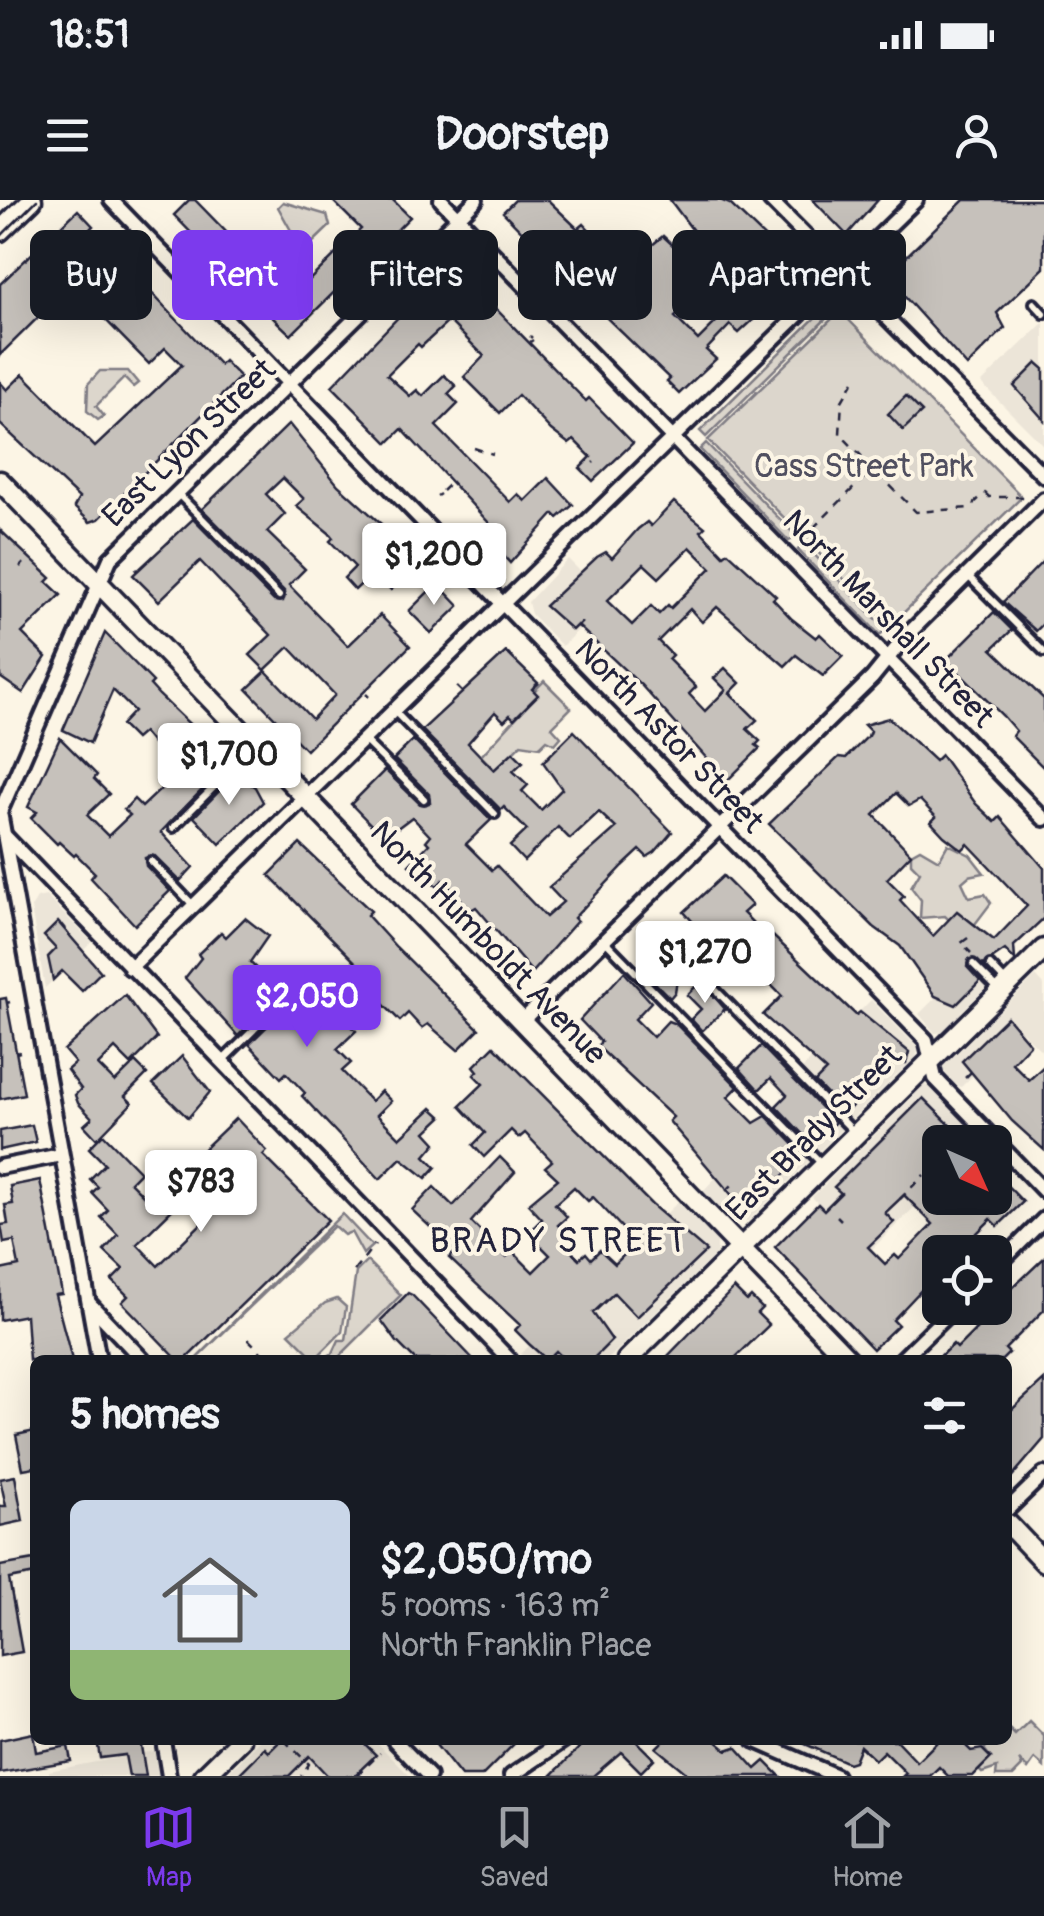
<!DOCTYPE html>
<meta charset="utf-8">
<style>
:root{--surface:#171b24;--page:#20242c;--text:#f1f3f6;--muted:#9ea1a6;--line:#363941;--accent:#7c3aed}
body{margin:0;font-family:Pangolin,sans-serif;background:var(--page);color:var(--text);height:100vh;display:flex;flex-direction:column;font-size:38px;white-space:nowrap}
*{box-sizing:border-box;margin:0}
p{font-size:32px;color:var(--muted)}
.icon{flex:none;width:55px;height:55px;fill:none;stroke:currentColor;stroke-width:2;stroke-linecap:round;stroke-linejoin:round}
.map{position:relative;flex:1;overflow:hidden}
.side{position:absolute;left:30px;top:1155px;width:982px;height:390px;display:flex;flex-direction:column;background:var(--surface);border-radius:15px;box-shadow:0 10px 40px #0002}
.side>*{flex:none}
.guide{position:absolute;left:30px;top:30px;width:985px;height:90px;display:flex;gap:20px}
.needle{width:65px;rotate:135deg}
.buttons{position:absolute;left:922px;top:925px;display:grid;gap:20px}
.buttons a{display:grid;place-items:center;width:90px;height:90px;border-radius:15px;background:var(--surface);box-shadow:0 10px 40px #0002;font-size:50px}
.price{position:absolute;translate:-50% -85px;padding:0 22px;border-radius:10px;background:#fff;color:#222;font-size:32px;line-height:65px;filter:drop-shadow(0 2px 5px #0008)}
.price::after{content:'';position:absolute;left:50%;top:60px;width:30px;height:22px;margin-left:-15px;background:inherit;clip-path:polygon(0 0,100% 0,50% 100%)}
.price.active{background:var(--accent);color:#fff}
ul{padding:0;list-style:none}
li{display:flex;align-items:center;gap:30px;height:250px;padding:0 40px}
li span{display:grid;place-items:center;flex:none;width:280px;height:200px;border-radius:15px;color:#555}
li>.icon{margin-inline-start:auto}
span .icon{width:120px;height:120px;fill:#fffc;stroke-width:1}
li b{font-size:42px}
h2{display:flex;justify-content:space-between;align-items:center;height:120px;padding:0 40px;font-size:42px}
.chip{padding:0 35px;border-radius:15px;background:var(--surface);box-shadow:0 10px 40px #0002;font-size:35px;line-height:90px}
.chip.active{background:var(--accent);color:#fff}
.status{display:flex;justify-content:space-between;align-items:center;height:70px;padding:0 50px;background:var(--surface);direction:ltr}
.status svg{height:28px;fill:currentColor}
header{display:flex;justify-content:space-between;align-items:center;height:130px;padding:0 40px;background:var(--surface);font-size:45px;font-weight:800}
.tabs{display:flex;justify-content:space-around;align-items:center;height:140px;border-top:2px solid var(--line);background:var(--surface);font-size:28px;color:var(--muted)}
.tabs a{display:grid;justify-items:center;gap:5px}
.tabs .active{color:var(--accent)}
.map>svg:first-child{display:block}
</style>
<div class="status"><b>18:51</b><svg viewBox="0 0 49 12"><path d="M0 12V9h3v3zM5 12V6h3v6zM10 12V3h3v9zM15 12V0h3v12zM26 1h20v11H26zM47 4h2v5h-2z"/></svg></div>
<header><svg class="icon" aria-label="menu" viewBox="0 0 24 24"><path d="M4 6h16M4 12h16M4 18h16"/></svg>Doorstep<svg class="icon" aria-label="person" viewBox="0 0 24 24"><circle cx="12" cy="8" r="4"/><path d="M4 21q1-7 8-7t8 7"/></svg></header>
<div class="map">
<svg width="1044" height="1576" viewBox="0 0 1044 1576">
<rect width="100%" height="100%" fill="#fcf5e5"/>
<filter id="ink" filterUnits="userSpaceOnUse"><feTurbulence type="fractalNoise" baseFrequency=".01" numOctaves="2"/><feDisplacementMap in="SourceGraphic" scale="20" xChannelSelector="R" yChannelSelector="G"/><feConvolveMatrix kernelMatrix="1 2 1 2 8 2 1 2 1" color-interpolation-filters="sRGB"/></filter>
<g filter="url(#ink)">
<g fill="#ece5d8">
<path d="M1043,123L1044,124V246L981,183Z"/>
<path d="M568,359L609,400L562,446L531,414L528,402Z"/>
<path d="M46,696L92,742L45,788L31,708L37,698Z"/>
<path d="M975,759L995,779L961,812L962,818L948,832L935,833L919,814Z"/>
<path d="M1036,776L1044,785V853L1020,830L961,887L954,883L942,869L943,860L954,856Z"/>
<path d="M871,800L918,848L915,863L907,865L748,1021L734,1023L703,991L723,970L763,955L789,930L802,943L832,913L797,874Z"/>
<path d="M920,884L932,887L981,942H940V982L866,1055L812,997L914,896L913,890Z"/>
<path d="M679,1001L717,1041V1053L607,1160H527L521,1154L564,1111L581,1127L616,1093L601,1078Z"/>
<path d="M261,1540H374L410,1576H225Z"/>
<path d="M154,1551L159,1576H50L49,1571Z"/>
</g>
<g fill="#dcd6cc" stroke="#7f7c84" stroke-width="2.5">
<path d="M283,2L327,15L330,26L303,52L278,7Z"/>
<path d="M831,102L837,108L706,237L700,231Z"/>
<path d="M840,111L1022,297L890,426L708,240Z"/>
<path d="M100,171H128L138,183L133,187L124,178L96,206L104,216L98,220L87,211L88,184Z"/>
<path d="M706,243L797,337L789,341L700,249Z"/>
<path d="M803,343L886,429L880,435L798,350Z"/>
<path d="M544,481L571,508L552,527L561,537L555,544L547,540L540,547L521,544L495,570L481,556L537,495L534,491Z"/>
<path d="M948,644L970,655L984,673L969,676L962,682L969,697L985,694L991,703L966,736L945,716L920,718L921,700L911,687L920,672L911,663V654L920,649L939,660Z"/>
<path d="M342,1014L372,1046L363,1054L351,1032L344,1035L334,1026L195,1160Z"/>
<path d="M367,1061L401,1095L336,1160H320L333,1153L339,1140H346L356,1072Z"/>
<path d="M337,1099L346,1107L342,1132L315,1159L289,1133L325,1103Z"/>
<path d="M1029,1521L1044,1536V1567L1035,1559L1028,1569L1019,1560L1022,1567L1013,1576H996L997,1568L982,1573L979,1570L991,1558L984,1549L993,1540H1008V1528L1015,1535Z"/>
</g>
<g fill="#c6c1bb" stroke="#22223b" stroke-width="2.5" fill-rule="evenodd">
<path d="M189,0H195L272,79L253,97L174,15Z"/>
<path d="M332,0H393L410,17L291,135L272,117L361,29Z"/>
<path d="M515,0H548L578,29L584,24L596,37L591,42L608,59L620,46L634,60L663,36L677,49L694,32L670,0H720L730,4L803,74L739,133L730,125L706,150L716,159L679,194L667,182L670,179L555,68L554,49L546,56L503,12ZM708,48L723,62L728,58L745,76L724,97L692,64ZM697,94L721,117L698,140L675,117Z"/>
<path d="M813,0H878L847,35Z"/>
<path d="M964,0H1044V68L997,113L1005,128L967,166L886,76Z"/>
<path d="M78,10L93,26L87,32L106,52L102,55L119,73L126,66L220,165L224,161L240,177L99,319L90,322L74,307L79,298L0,224V182L7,190L23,174L95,247L182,165L165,148L149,164L92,106L112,82L93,63L0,155V84Z"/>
<path d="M460,72L586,201L589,198L633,243L593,281L580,268L591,257L574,240L569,244L551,230L518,195L500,213L464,177L484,156L449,121L421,147L418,144L387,175L410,196L417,190L423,196L444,175L456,186L448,194L458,204L436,226L476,267L510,302L518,294L525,301L548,278L573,305L558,318L554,314L510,363L482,331L489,323L402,229L388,243L332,186L410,105L415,110L427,98L431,101Z"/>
<path d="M1037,163L1044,169V220L1014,186Z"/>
<path d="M906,196L922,212L903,230L888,214Z"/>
<path d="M289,224L338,285L421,360L391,390L374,372L355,390L344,378L355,367L330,341L333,338L329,333L296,306L304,299L283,278L266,294L285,314L267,332L305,369L289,385L348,446L380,415L410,446L306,550L247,489L266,471L312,519L335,495L289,447L265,470L250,455L271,435L200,361L159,401L133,375L193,319L274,401H283L284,391L202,309Z"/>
<path d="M674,302L705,327L701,331L724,355L728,352L776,396L773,399L792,419L816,438L820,434L843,456L823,476L796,455L785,466L717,407L702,422L690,409L658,441L672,455L668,459L696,487L689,494L705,511L726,490L714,478L725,468L740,483L730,493L757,520L747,529L760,541L756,545L760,548L727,581L641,485L577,425L572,430L545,406L597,357L606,352L612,358L638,329L647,322L651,326ZM690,347L711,368L671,408L668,405L659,414L651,406L632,425L607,401L644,364L659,378Z"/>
<path d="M0,330L51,378L47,382L61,395L22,433L46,457L23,493L0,477Z"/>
<path d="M1044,360V423L1036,431L1003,402Z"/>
<path d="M437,383L459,406L431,433L409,411Z"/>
<path d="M994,412L1012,430L992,449L1044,499V568L1012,536L1016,531L1003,516L946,460Z"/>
<path d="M105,433L153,482L150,485L159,495L229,562L161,632L193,667L180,681L155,656L145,658L146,666L170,691L135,725L91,678L95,673L76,654L74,656L59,642L57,644L31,618L37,612L28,607L60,538L97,575L94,579L109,594L87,615L108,636L130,615L124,610L134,599L142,607L177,574L143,532L135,539L121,525L134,511L113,490L90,543L63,530Z"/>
<path d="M506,452L538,483L532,489L538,495L514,519L510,515L504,521L495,512L468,543L494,570L513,552L523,562L513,571L528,585L522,591L541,610L562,589L543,562L574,531L672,632L655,652L647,657L640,650L623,666L574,718L577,721L532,772L476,707L471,710L443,680L437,686L409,665L429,644L426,641L430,636L412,617L384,638L351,604L385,570L420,604L430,603L429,594L394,559L413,540L491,620L466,644L492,670L497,666L546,717L563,702L549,687L616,628L599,612L570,639L558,627L524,661L510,646L527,630L504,607L501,610L422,530Z"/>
<path d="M889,518L935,561L941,555L976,604L995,622L1000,617L1044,668V718L1014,746L1015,760L1005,750L983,765L969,759L967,767L980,781L956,805L935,796L900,746L874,727L769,624L839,557L846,558L868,536L870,531L864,525ZM896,593L909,606L920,600L936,617L931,622L944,636L962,650L968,644L1027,706L994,740L957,711L933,736L900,700L904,696L887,679L911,654L874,615Z"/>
<path d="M236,574L255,587L263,602L220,644L194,617Z"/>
<path d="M300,644L371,711L367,715L396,747L479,829L458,850L428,824L422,828L408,813L400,821L375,796L382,789L269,675Z"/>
<path d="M723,676L752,705L743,713L760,730L763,727L774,737L856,815L860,812L909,852L906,863L894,864L845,913L815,882L826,871L763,815L782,796L764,778L733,750L705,776L688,759L705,735L684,712Z"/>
<path d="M245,718L268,736L250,762L274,787L285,777L329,816L348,796L363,810L350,824L356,831L337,849L351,863L342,871L371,901L381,891L391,901L377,915L400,938L432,908L442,917L426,932L436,943L425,956L436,967L426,978L401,958L380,979L302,896L305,893L286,873L281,878L249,844L291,803L290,793H281L238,836L185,778L201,758L198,754L221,732L226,737Z"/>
<path d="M58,722L101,772L82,791L62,771L53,780L48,757L56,749L44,736Z"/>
<path d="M662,750L679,767L675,792L670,798L648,776L640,758L647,752Z"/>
<path d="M624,772L651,802L635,819L653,837L668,821L676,824L738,887L728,897L754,923L766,916L804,955L746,1012L669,921L673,917L597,846L601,842L580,820Z"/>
<path d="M701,781L725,809L702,831L691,819L701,809L687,795Z"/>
<path d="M125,795L157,838L131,864L115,848L98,865L115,882L135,862L147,874L125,896L132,903L97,939L84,925L92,918L78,903L75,895L81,889L67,870L75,863L64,850Z"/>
<path d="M6,798L24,894L0,899V799Z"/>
<path d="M1007,817L1030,844L1012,863L1029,880L1044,866V950L1012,921L962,861Z"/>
<path d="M494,846L652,1005L706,1051L637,1117L614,1093L593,1113L612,1140L592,1160H565L556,1151L547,1160L529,1144L515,1130L520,1125L449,1058L456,1051L412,1010L434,987L453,1006L500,957L515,972L471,1022L506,1057L513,1052L533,1072L550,1055L528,1033L542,1019L528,1004L558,979L545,967L552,961L525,933L519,938L511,930L484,957L473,945L485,933L460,906L483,884L474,875L478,871L474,866ZM574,987L588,1001L593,997L636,1043L615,1064L600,1050L591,1059L586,1053L579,1059L562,1042L568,1035L558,1025L567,1017L555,1004Z"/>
<path d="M761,846L835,922L813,945L776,906L787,895L771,878L759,890L739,868Z"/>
<path d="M182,856L210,892L188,918L153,884Z"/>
<path d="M923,898L967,942H940V998H995V973L1023,1002L998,1026L991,1019L958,1052H940V1070L893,1120L898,1125L873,1149L775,1047L818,1004L824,1010L841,993L834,987ZM904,995L933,1024L899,1059L895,1055L885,1064L868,1047L894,1022L885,1013Z"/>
<path d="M236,918L267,951L263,955L328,1020L185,1160H178L122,1102L128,1096L112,1080L123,1069L104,1051L118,1035L101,1017L108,1010L92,993L98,987L90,979L105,964L89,948L103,934L140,972L130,982L156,1008L174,990L168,983ZM183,999L204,1021L158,1066L137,1044Z"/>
<path d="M32,925L36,942L0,950V931Z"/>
<path d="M40,980L62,1094L55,1095L72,1160H29L26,1115L0,1120V1070L19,1066L14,1041L4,1043L1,1025L8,1024L5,1005L13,1004L10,986Z"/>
<path d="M1044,1058V1110L1005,1149L1009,1153L1002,1160H936L953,1144L957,1148L988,1117L985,1114Z"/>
<path d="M734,1088L747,1101L751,1097L762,1108L757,1113L769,1125L733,1160H664Z"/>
<path d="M408,1093L412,1095L474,1160H415L397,1142L381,1120Z"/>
<path d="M1044,1180V1239L1008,1281V1213Z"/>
<path d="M35,1231V1267L23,1269L16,1235Z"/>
<path d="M15,1276L23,1321L0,1326V1306H6L0,1279Z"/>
<path d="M34,1360L35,1374L9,1379L22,1452L0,1456V1366Z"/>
<path d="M33,1533L36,1552L68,1546L71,1561L0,1573V1540Z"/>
<path d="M97,1540H140L146,1576H129L125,1555L100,1558Z"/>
<path d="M281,1540H361L376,1555L354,1576H328L309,1556L289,1576H237L265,1548L269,1552Z"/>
<path d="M432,1540H518L482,1576H461Z"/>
<path d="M587,1540H635L654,1559L641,1572L621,1552L593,1576H551Z"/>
<path d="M664,1540H715L727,1550L736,1547L756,1569L765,1561L780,1576H690L656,1548Z"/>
<path d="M796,1540H896L917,1562L939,1540H960L971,1551L982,1549L991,1558L973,1576H948L939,1567L930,1576H903L906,1573L884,1551L875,1560L860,1546L854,1561L848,1563Z"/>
</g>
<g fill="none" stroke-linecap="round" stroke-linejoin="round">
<g stroke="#22223b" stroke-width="14">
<g id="lane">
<path d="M1034,103L1044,114"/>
<path d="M178,294L279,396"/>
<path d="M967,375L1044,452"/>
<path d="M395,512L495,614"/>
<path d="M364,540L424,599"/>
<path d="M173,628L253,548"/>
<path d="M151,661L194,706"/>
<path d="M605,741L823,965"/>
<path d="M973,764L1000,791"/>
<path d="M990,765L1006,782"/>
<path d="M708,782L855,933"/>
<path d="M223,860L286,798"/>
</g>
</g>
<g stroke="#22223b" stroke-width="20">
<g id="street">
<path d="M111,0L926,840L935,878L1044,991"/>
<path d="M441,0L1044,619"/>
<path d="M770,0L1044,276"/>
<path d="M5,636L510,1160"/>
<path d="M130,768L916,0"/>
<path d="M522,821L872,478L906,436L1044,299"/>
<path d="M0,967L61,955"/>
<path d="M995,1068L1044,1019"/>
<path d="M89,1103L143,1160"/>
<path d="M99,1160L0,612L110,359L476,0"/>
<path d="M901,1160L954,1108"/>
<path d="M1008,1309L1044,1274"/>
<path d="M163,1540L169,1576"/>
<path d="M394,1540L429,1576"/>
<path d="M754,1540L836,1576"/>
<path d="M511,1576L564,1540"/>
</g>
</g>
<g stroke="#22223b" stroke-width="25">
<g id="secondary">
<path d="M0,31L32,0"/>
<path d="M0,281L849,1160"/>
<path d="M627,1160L1044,749"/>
<path d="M1008,1324L1044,1362"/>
<path d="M204,1576L241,1540"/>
</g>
</g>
<g stroke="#22223b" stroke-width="2.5" stroke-dasharray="8 8" stroke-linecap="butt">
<path d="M530,136L532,138"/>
<path d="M530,142L533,140"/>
<path d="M854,181L842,201L840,234L916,312L969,308L985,293L989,297H1024"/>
<path d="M474,248L493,254"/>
<path d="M593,263L594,262"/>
<path d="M442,291L448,285"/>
<path d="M437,296L440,294"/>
<path d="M802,339L872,270"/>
<path d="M20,367L24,363"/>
<path d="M135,371L138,369"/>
<path d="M577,427L582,422"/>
<path d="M457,487L463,493"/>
<path d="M533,488L541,481"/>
<path d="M366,494L369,497"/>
<path d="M61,724L65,729"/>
<path d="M968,738L961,743L971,753"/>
<path d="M7,803L10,802"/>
<path d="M16,853L20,852"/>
<path d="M965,878L972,871"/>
<path d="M822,929L825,932"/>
<path d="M816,935L820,938"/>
<path d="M762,976L767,972"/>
<path d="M726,991L735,982"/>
<path d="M900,999L924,975"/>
<path d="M837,1016L841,1020"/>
<path d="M354,1071L375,1044"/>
<path d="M973,1134L977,1125L980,1128"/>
<path d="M248,1139L264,1155"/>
<path d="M284,1540L309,1564L301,1576"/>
<path d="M357,1576L380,1553"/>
</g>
<use href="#lane" stroke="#fcf5e5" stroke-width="6"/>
<use href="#street" stroke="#fcf5e5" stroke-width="12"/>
<use href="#secondary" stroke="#fcf5e5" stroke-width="18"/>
<path stroke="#22223b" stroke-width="2.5" d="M0,37L37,0"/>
</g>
</g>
<g text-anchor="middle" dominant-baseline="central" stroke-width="8" stroke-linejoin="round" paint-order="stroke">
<g font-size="32" fill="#22223b" stroke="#fcf5e5">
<text transform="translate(189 243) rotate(-44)">East Lyon Street</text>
<text transform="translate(888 419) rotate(46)">North Marshall Street</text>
<text transform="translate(669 536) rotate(46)">North Astor Street</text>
<text transform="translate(488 743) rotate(46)">North Humboldt Avenue</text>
<text transform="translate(814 933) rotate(-45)">East Brady Street</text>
</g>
<g font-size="32" fill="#504f5f" stroke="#fcf5e5">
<text x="864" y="267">Cass Street Park</text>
</g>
<g font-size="35" letter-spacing="2.5" fill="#22223b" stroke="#fcf5e5">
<text x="559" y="1041">BRADY STREET</text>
</g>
</g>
</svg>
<div class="buttons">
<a><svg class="needle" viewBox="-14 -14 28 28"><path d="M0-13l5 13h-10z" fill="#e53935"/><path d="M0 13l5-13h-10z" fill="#9ea1a6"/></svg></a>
<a><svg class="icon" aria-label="locate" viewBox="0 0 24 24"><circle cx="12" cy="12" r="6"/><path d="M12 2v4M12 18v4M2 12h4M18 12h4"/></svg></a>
</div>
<b class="price" style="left:434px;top:408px">$1,200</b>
<b class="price" style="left:229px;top:608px">$1,700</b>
<b class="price" style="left:705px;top:806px">$1,270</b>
<b class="price active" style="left:307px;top:850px">$2,050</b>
<b class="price" style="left:201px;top:1035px">$783</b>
<div class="guide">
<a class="chip">Buy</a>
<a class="chip active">Rent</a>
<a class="chip">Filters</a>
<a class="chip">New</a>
<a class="chip">Apartment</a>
</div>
<section class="side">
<h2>5 homes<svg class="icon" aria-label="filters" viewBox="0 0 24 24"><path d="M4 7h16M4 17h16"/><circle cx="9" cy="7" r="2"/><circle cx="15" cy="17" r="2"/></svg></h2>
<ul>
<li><span style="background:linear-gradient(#c9d6e8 75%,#8fb573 0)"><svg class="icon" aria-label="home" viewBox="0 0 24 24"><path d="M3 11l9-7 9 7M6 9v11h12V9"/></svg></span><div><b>$2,050/mo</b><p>5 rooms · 163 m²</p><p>North Franklin Place</p></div></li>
</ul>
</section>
</div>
<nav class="tabs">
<a class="active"><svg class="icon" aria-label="map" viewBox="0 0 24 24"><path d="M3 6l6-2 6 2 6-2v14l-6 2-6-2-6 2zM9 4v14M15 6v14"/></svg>Map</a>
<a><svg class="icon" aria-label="saved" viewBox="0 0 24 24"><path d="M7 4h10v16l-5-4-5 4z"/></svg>Saved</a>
<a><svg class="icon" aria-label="home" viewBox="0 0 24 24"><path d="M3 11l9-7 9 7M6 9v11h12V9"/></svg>Home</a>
</nav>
